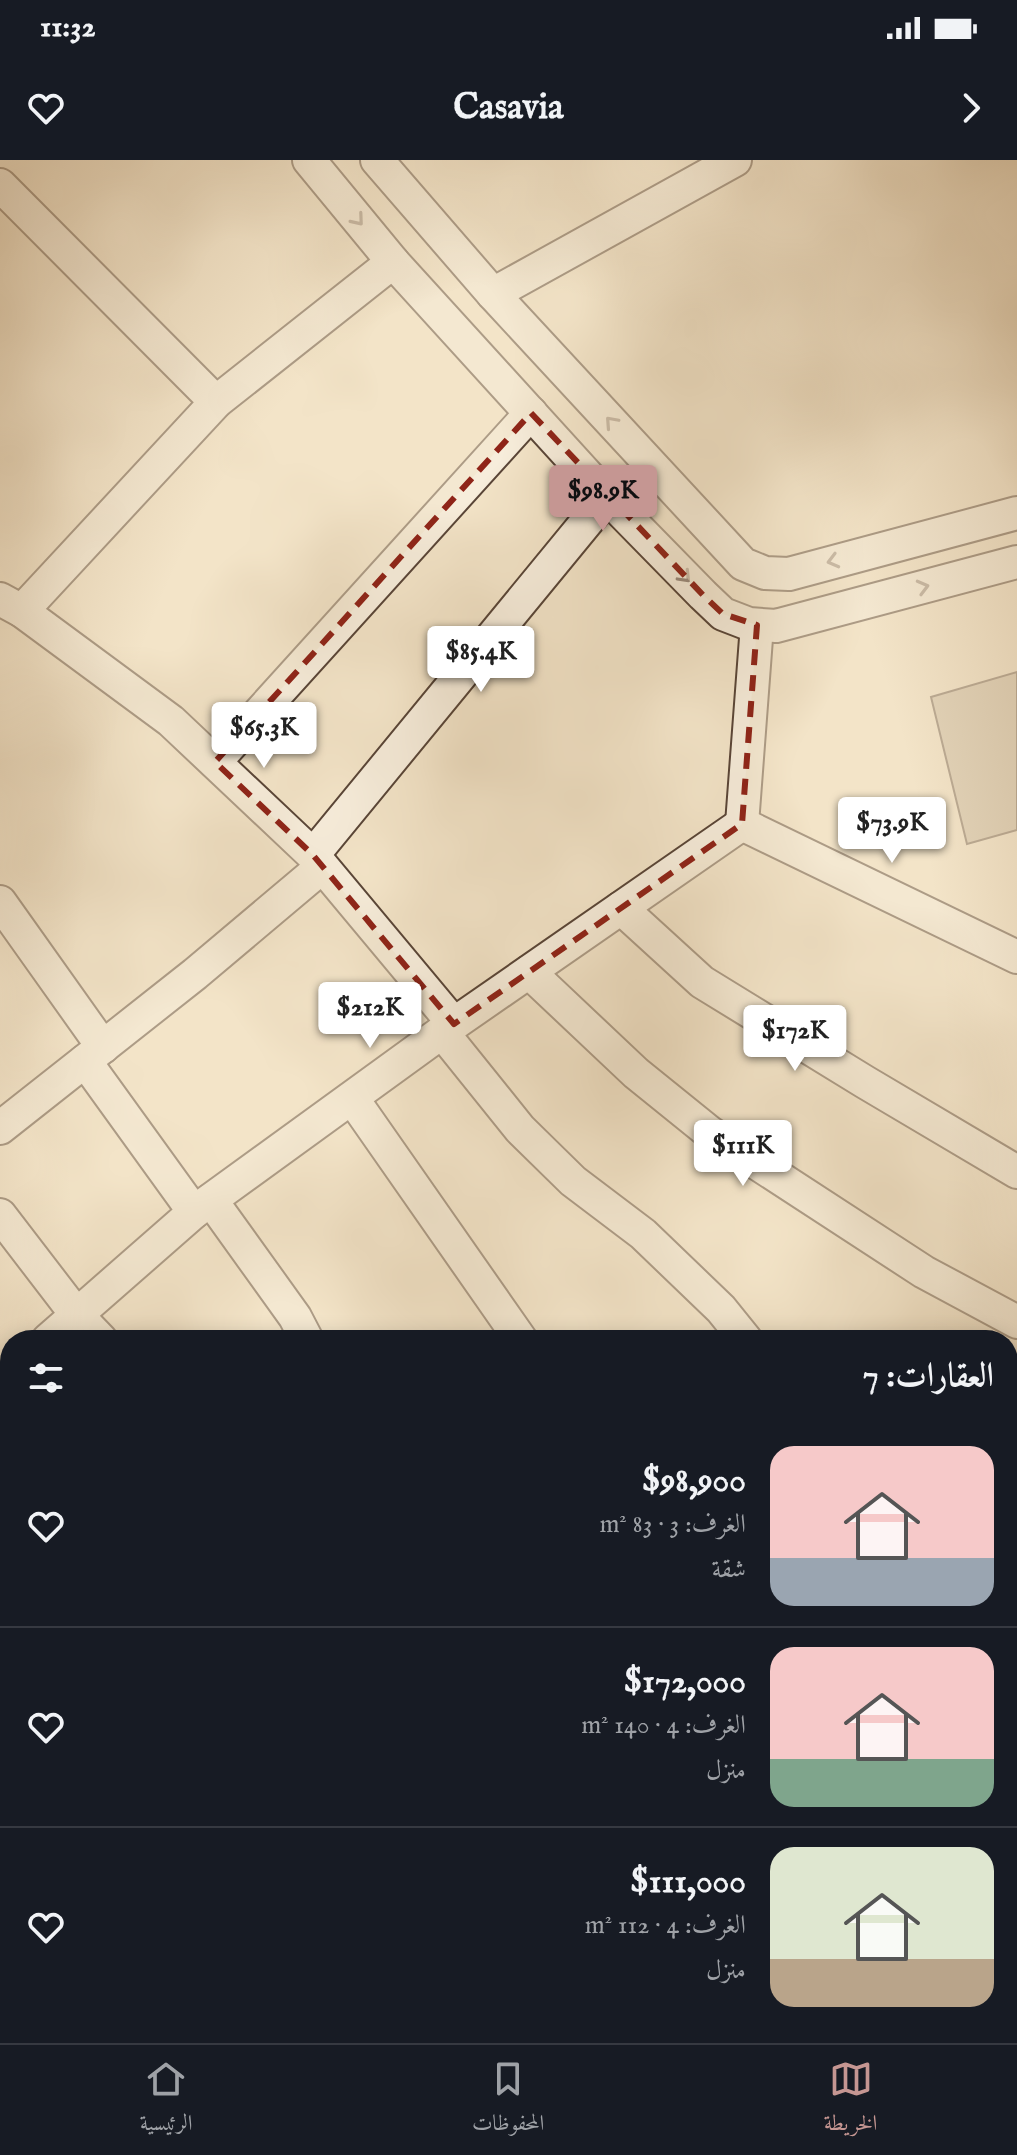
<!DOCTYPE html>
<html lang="ar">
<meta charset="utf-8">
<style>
:root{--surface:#171b24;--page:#20242c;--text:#f1f3f6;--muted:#9ea1a6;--line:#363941;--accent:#c59692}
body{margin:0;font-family:"IM FELL English",Amiri,serif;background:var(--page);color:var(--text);direction:rtl;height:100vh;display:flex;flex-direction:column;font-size:30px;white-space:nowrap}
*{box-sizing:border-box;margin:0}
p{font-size:26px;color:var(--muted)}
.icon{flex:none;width:44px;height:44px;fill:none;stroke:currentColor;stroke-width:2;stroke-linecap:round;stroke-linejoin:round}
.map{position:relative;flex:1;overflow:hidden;direction:ltr}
.details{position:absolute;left:0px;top:1170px;width:1018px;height:714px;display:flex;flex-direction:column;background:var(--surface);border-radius:32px 32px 0 0;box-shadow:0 4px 20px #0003;direction:rtl}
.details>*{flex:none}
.price{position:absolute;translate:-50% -68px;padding:0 18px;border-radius:8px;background:#fff;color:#222;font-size:26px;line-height:52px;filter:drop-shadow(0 2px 4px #0008)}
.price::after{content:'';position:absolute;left:50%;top:48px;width:24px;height:18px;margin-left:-12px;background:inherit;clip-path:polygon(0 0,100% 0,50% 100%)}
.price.on{background:var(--accent);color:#111}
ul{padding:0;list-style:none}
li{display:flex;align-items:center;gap:24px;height:200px;padding:0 24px}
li+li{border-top:2px solid var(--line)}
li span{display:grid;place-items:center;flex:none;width:224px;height:160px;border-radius:24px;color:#555}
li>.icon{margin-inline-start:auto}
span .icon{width:96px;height:96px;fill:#fffc;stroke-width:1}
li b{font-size:34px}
h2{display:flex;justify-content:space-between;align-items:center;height:96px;padding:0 24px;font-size:34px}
.status{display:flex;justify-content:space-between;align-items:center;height:56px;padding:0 40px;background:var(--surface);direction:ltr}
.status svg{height:22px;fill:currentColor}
header{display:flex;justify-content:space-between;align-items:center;height:104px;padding:0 24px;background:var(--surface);font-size:36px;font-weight:700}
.dock{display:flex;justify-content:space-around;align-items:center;height:112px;border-top:2px solid var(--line);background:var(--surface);font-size:22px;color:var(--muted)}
.dock a{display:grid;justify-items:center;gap:4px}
.dock .on{color:var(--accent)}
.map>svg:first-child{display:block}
</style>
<div class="status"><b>11:32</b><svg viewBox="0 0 49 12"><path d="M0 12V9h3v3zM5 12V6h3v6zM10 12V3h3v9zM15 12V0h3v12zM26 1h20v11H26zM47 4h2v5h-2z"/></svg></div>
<header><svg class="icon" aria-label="forward" viewBox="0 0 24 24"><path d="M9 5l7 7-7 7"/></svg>Casavia<svg class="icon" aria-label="heart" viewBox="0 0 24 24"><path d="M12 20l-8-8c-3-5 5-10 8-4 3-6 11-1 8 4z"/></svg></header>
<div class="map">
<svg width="1017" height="1883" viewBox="0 0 1017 1883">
<rect width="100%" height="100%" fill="#f3e4c8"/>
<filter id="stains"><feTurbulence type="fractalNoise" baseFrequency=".0025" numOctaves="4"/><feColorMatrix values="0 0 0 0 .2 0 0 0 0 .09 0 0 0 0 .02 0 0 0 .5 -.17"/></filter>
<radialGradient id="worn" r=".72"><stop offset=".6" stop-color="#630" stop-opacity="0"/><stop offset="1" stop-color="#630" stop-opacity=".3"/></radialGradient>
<path fill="#d0c0a7" stroke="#7b6857" stroke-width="2" d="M1017,512V670L967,684L931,537Z"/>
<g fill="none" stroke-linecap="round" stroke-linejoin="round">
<g stroke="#594537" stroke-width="36">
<g id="minor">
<path d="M309,0L393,102L607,337L703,435L723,454L749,464L776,466L1017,402"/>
<path d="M377,0L493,134L743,404L765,413L789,414L1017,353"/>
<path d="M0,25L216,242"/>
<path d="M493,134L735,0"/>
<path d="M0,439L22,451L171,561L313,695L454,864"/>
<path d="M22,451L216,242L393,102"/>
<path d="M215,602L531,253"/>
<path d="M742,664L1017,797"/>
<path d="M742,664L757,465"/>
<path d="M313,695L607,337"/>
<path d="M0,742L103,887"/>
<path d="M621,748L702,822L865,922L1017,1012"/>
<path d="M529,812L636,913L709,972L924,1112L1017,1162"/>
<path d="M442,872L520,969L573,1021L643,1074L721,1149L746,1180"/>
<path d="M85,901L194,1052"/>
<path d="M352,938L521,1180"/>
<path d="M0,968L195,814L322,707"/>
<path d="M211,1040L295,1157L307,1180"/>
<path d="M0,1055L76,1154L101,1180"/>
<path d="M48,1180L194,1052L442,872L742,664"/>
<path d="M0,1224L10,1215"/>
<path d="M1008,1326L1017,1337"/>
<path d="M0,1378L10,1388"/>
<path d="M1008,1533L1017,1545"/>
<path d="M1008,1724L1017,1713"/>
<path d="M457,1874L459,1883"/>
<path d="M888,1874L896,1883"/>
<path d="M0,1882V1883"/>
<path d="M41,1883L65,1874"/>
</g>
</g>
<use href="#minor" stroke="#f7eddb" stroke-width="32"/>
</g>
<defs><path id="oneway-chevron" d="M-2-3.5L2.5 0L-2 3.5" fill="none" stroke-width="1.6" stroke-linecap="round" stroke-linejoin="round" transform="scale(2)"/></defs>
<g stroke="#998a7c">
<use href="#oneway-chevron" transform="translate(358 60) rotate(50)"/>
<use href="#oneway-chevron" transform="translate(611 262) rotate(-132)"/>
<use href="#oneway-chevron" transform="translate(833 401) rotate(165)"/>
<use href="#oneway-chevron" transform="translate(685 417) rotate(46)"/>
<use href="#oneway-chevron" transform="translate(923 427) rotate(-15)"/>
</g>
<path d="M0 0H1017V1883H0ZM531,253L703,435L723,454L757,465L742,664L454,864L313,695L215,602Z" fill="#f3e4c8" fill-opacity=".55" fill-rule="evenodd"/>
<path fill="none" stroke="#8f2418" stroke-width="6" stroke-dasharray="16 10" stroke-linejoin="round" d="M531,253L703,435L723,454L757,465L742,664L454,864L313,695L215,602Z"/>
<rect width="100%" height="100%" filter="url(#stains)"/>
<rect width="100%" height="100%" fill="url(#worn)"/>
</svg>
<b class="price on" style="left:603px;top:373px">$98.9K</b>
<b class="price" style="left:481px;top:534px">$85.4K</b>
<b class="price" style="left:264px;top:610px">$65.3K</b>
<b class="price" style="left:892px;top:705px">$73.9K</b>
<b class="price" style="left:370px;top:890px">$212K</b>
<b class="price" style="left:795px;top:913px">$172K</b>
<b class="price" style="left:743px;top:1028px">$111K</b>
<section class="details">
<h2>العقارات: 7<svg class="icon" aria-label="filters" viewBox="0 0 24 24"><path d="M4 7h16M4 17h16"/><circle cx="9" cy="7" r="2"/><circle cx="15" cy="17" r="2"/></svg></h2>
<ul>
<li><span style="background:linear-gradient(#f6c9c9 70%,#9aa5b1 0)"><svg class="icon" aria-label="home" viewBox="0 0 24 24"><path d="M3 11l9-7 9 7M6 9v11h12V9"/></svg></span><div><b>$98,900</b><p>الغرف: 3 · 83 m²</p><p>شقة</p></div><svg class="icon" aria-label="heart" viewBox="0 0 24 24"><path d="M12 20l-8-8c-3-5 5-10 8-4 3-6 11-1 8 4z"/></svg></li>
<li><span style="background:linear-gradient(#f6c9c9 70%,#7fa58c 0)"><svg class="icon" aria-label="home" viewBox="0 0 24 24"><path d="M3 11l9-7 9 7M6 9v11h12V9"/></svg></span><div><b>$172,000</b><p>الغرف: 4 · 140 m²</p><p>منزل</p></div><svg class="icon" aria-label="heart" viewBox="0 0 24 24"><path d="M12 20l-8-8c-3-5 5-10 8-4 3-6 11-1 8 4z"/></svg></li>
<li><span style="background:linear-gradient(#dfe7d0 70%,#b9a48a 0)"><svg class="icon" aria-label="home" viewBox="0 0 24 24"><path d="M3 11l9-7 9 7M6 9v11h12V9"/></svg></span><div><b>$111,000</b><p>الغرف: 4 · 112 m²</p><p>منزل</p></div><svg class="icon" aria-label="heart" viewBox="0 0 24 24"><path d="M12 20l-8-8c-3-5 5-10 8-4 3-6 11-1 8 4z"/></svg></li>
</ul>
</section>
</div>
<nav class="dock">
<a class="on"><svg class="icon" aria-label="map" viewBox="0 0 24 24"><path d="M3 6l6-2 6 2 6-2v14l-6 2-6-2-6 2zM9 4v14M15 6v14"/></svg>الخريطة</a>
<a><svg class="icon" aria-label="saved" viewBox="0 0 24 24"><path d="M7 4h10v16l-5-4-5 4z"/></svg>المحفوظات</a>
<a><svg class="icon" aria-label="home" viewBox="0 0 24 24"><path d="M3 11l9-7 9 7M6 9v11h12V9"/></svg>الرئيسية</a>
</nav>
